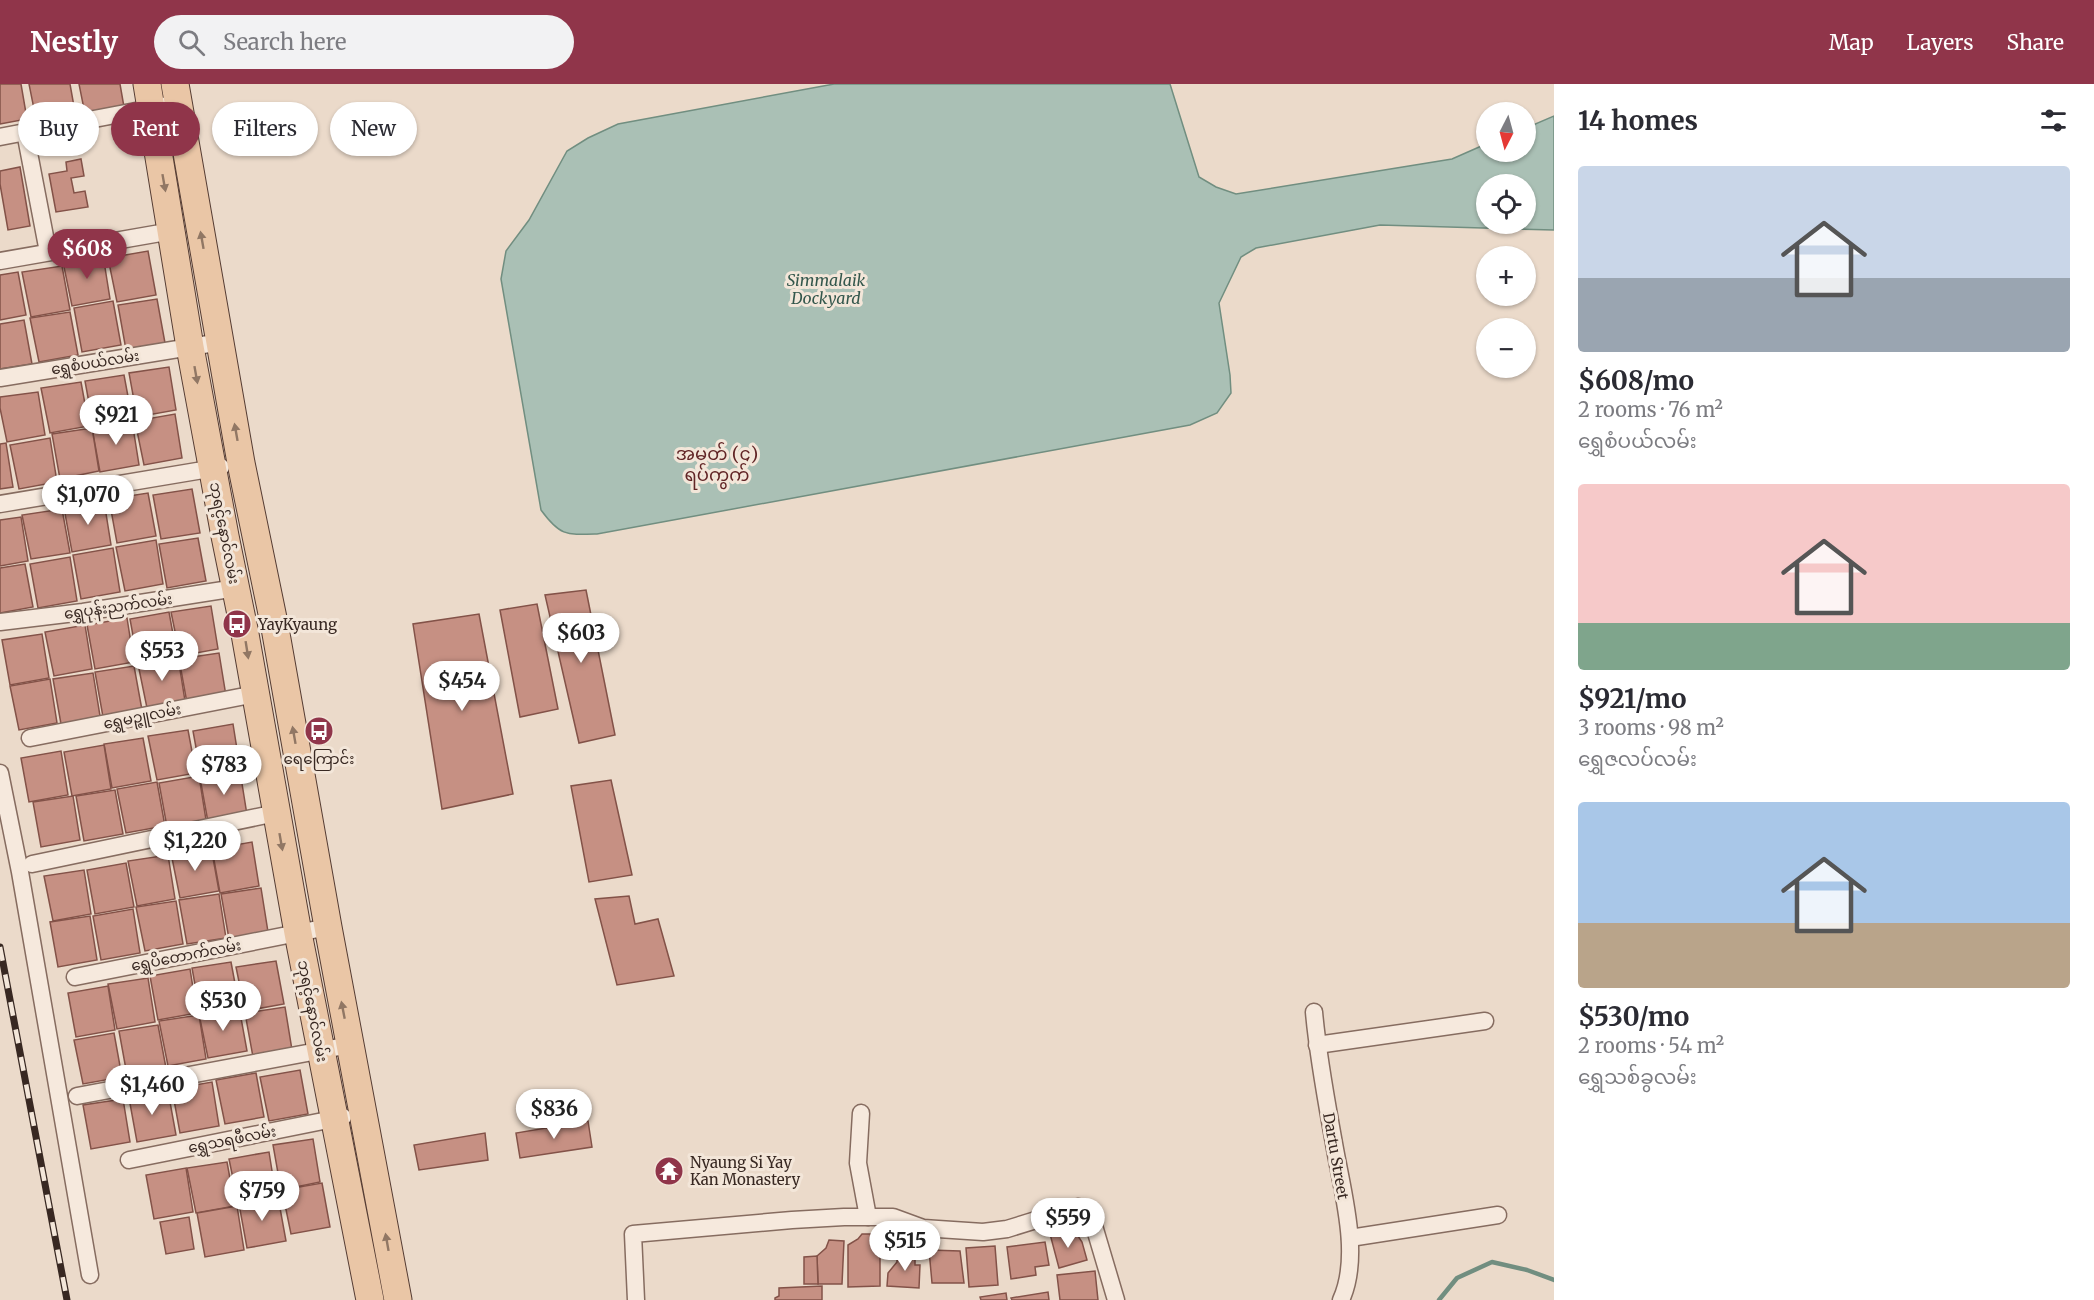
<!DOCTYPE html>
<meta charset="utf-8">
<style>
:root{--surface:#fff;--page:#f2f2f3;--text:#2b2b33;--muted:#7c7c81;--accent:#90354a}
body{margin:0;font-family:Merriweather,"Noto Sans Myanmar",serif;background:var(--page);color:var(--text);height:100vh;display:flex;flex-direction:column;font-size:22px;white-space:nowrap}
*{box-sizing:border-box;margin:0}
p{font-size:20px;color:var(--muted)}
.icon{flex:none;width:33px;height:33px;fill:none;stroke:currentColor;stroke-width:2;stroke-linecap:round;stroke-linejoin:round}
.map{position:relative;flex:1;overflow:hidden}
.details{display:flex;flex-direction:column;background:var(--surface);width:540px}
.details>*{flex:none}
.hud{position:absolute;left:18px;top:18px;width:570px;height:54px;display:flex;gap:12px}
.needle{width:39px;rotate:186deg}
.fabs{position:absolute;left:1476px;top:18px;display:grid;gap:12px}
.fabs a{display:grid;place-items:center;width:60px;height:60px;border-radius:50%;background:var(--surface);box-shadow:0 2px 4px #0004;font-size:30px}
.price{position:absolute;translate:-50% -51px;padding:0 14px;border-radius:21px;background:#fff;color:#222;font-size:20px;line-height:39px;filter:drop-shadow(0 2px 3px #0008)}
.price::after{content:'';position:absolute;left:50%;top:36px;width:18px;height:14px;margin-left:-9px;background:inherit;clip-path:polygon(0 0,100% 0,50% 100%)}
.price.on{background:var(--accent);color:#fff}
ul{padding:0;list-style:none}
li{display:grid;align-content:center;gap:12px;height:318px;padding:0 24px}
li span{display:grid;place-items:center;height:186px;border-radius:6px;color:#555}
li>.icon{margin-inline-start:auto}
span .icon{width:108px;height:108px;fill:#fffc;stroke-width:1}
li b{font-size:26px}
h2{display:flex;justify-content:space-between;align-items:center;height:72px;padding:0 24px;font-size:26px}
.chip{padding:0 21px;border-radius:27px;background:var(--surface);box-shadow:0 2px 4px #0004;font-size:21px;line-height:54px}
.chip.on{background:var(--accent);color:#fff}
header{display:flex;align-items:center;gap:36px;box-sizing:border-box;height:84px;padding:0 30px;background:var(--accent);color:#fff}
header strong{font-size:28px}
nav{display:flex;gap:33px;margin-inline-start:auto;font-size:21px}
.search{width:420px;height:54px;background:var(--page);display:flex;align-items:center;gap:15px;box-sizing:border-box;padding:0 21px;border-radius:33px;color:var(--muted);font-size:22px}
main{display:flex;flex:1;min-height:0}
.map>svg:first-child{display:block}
</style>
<header>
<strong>Nestly</strong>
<div class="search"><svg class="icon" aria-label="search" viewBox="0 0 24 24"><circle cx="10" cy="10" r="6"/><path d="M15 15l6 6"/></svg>Search here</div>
<nav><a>Map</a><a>Layers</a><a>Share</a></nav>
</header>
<main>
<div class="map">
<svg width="1554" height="1216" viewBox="0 0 1554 1216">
<rect width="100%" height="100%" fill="#ebdaca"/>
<path fill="#aac0b5" stroke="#718e80" stroke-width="1.5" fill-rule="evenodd" d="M834,0H1170L1199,93L1216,103L1236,110L1452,75L1486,60V68H1526V44L1554,32V146L1380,141L1256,164L1241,173L1219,219L1230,291L1231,309L1217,329L1190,341L597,450C566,451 560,452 541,426L501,195L506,167L529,136L567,67L588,54L618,40ZM1486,100H1526V140H1486Z"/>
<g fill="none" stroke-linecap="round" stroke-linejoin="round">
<path stroke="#718e80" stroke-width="4.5" d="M1439,1216L1457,1194L1492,1178L1527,1186L1554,1196"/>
</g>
<g fill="#c69083" stroke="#835248" stroke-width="1.5">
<path d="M0,0H21L27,35L0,40Z"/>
<path d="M29,0H70L75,28L36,35Z"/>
<path d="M79,0H120L124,23L85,30Z"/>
<path d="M81,75L84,92L71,94L74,109L85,107L88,123L56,128L49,90L67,87L66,78Z"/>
<path d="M20,83L30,142L8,146L0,100V87Z"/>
<path d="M148,167L156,211L117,218L108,174Z"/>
<path d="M103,171L110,215L72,222L63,178Z"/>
<path d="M62,182L70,226L31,233L22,188Z"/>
<path d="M18,188L26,231L0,236V191Z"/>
<path d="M157,215L165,259L126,266L118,221Z"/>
<path d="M113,217L121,261L82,268L74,224Z"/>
<path d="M70,228L78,271L39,278L30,234Z"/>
<path d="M24,236L32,280L0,285V240Z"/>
<path d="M169,283L176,326L137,333L129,289Z"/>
<path d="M124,291L132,334L93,341L85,297Z"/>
<path d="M81,298L89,342L50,349L41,304Z"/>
<path d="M38,308L45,351L7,358L0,324V313Z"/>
<path d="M175,330L182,374L144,381L135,337Z"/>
<path d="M132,337L139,381L100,388L92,344Z"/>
<path d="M92,344L99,387L60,395L52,350Z"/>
<path d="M50,354L57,398L19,405L10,361Z"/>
<path d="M6,359L13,403L0,405V360Z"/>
<path d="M192,405L200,449L161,455L153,411Z"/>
<path d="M148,409L156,452L117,459L109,415Z"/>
<path d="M104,417L111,461L72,468L64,424Z"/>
<path d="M62,425L70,469L31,475L22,431Z"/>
<path d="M21,433L28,477L0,482V436Z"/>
<path d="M198,454L206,497L167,504L159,460Z"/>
<path d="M156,456L163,500L125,507L116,463Z"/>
<path d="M113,464L120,508L81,515L73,471Z"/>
<path d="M70,473L77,517L38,524L30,480Z"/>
<path d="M25,480L33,523L0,529V484Z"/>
<path d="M586,506L615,651L579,659L545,511Z"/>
<path d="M537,520L558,625L520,633L500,526Z"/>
<path d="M211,522L218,565L180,572L171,528Z"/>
<path d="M169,528L177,572L138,579L130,535Z"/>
<path d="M479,530L513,710L442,725L413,540Z"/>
<path d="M127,534L134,578L95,585L87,541Z"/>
<path d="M85,541L92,585L54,592L45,548Z"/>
<path d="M42,550L49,594L10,601L2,556Z"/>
<path d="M219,569L226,612L187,619L179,575Z"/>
<path d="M178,573L185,617L147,624L138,580Z"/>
<path d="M134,582L142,626L103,633L95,588Z"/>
<path d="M93,589L100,632L61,640L53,595Z"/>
<path d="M50,595L57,639L19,646L10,602Z"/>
<path d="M233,640L240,684L201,691L193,647Z"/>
<path d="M188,646L196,689L157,696L148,652Z"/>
<path d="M143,654L151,697L112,704L104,660Z"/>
<path d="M104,661L111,705L72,712L64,668Z"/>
<path d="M61,667L68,711L29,718L21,674Z"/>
<path d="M240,687L247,731L208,738L200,694Z"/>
<path d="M199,692L206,736L167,743L159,699Z"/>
<path d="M611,696L632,791L589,798L571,702Z"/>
<path d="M157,698L165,742L126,749L117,705Z"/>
<path d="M115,706L123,750L84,757L76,712Z"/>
<path d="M73,712L80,756L41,763L33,718Z"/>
<path d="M252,758L259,802L220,809L212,765Z"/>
<path d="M211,763L219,807L180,814L171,769Z"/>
<path d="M168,771L175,815L137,822L128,777Z"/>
<path d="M126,779L134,823L95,830L87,786Z"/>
<path d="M84,786L91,830L53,837L44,792Z"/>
<path d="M261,804L268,848L229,855L221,810Z"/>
<path d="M219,810L226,854L187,860L179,816Z"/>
<path d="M629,812L635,840L658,835L674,892L617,901L595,815Z"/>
<path d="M176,817L183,860L145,867L136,823Z"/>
<path d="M133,825L140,869L101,876L93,832Z"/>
<path d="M90,832L97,876L58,883L50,838Z"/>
<path d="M276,877L284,920L245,927L236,883Z"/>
<path d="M231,878L239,921L200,928L192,884Z"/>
<path d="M190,885L197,929L158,936L150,892Z"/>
<path d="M148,894L155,938L117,945L108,900Z"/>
<path d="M108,902L115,946L76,953L68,909Z"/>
<path d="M239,923L247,967L208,974L199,930Z"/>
<path d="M285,923L292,966L253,973L245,929Z"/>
<path d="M199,931L206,975L168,982L159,937Z"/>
<path d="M158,941L166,984L127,991L119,947Z"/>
<path d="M114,949L122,993L83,1000L74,956Z"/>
<path d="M300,986L308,1030L269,1037L260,993Z"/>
<path d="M256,989L264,1033L225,1040L216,996Z"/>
<path d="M212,998L219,1042L180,1049L172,1005Z"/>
<path d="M168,1007L176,1051L137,1058L129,1014Z"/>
<path d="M123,1015L130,1058L91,1065L83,1021Z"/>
<path d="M588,1037L592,1063L520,1074L516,1049Z"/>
<path d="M485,1049L488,1076L419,1086L414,1061Z"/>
<path d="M313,1055L320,1098L281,1106L273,1061Z"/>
<path d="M269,1068L276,1112L238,1119L229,1075Z"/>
<path d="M227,1078L235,1122L196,1129L187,1084Z"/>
<path d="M186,1084L193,1128L154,1135L146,1091Z"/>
<path d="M322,1099L330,1143L291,1150L282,1106Z"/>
<path d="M278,1113L286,1157L247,1164L239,1120Z"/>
<path d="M237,1122L244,1166L205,1173L197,1129Z"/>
<path d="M189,1133L194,1165L166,1170L160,1138Z"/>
<path d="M1059,1147L1066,1151L1078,1152L1082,1158L1087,1176L1059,1184L1050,1150Z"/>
<path d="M862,1150H880V1202L848,1203V1161L858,1155Z"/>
<path d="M829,1156L844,1157L842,1200H818L817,1172L826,1164Z"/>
<path d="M1045,1158L1049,1181L1035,1183L1036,1191L1011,1195L1007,1163Z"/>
<path d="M995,1162L998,1201L969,1203L966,1164Z"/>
<path d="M929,1166L960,1167L964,1199H932Z"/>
<path d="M897,1168L915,1169V1181H920L919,1204L887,1202L888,1189L897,1178Z"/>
<path d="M817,1172L818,1200H804V1173Z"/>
<path d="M1095,1187L1098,1216H1060L1057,1191Z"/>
<path d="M822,1202V1216H775V1214L779,1212V1204Z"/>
<path d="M1048,1208L1049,1216H1012L1011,1214Z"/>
<path d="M1006,1209L1007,1216H981L980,1213Z"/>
</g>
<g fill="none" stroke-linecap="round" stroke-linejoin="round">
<g stroke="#866c60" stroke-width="19">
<g id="minor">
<path d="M25,48L48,168"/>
<path d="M0,53L178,19"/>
<path d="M0,177L172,147"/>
<path d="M0,294L221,258"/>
<path d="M0,420L221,383"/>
<path d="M0,538L83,528L236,504"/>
<path d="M30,654L255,610"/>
<path d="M0,689L20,788L90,1191"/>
<path d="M32,780L276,729"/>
<path d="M75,893L328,843"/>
<path d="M1314,928C1318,974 1327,1020 1335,1065C1343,1110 1361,1173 1341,1216"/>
<path d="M1317,961L1485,937"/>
<path d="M77,1012L350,961"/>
<path d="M861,1029L858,1079L868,1133"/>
<path d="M129,1076L343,1033"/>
<path d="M1350,1154L1498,1131"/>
<path d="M636,1216L633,1150L792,1136L844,1133H893L923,1144L983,1148L1007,1145L1078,1123L1089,1125L1116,1216"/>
</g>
</g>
<g stroke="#553c33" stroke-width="29">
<g id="primary">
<path d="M147,0L190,263L225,452L245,550L298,849L370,1216"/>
<path d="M175,0L241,379L275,544L328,843L398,1216"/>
</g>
</g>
<use href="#minor" stroke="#f6e9dd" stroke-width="16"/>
<use href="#primary" stroke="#eac6a6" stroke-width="27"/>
<g stroke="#382822" stroke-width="7">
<path id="rail" d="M0,863L67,1216"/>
</g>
<use href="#rail" stroke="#f3e6d9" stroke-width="4.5" stroke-dasharray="14" stroke-linecap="butt"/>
</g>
<defs><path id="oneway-solid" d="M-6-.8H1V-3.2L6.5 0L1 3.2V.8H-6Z" transform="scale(1.5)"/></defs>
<g fill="#917764">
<use href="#oneway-solid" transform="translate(164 99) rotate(80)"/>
<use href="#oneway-solid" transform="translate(202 156) rotate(-100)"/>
<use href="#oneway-solid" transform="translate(196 291) rotate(80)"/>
<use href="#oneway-solid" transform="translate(236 348) rotate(-100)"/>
<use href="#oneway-solid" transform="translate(247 566) rotate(81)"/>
<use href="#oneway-solid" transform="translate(294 651) rotate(-100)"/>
<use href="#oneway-solid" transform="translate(281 758) rotate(80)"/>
<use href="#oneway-solid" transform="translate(343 926) rotate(-101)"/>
<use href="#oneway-solid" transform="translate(387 1158) rotate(-100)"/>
</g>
<defs>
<g id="bus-disc" transform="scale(1.5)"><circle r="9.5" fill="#90354a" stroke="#f3e6d9"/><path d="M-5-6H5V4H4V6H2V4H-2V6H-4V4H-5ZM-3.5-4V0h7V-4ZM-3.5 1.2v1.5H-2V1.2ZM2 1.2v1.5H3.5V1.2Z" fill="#fff"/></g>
<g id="temple-disc" transform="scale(1.5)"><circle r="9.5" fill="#90354a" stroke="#f3e6d9"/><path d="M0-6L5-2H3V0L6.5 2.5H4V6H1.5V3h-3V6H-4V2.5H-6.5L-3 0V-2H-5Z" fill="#fff"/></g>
</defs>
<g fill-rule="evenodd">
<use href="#bus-disc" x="237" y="540"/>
<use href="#bus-disc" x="319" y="647"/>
<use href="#temple-disc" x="669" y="1087"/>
</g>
<g text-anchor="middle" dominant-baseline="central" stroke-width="6" stroke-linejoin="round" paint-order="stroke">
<g font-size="15" fill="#382822" stroke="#f3e6d9">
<text transform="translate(95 278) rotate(-9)">ရွှေစံပယ်လမ်း</text>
<text transform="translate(225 449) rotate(79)">ဘုရင့်နောင်လမ်း</text>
<text transform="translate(118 522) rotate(-8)">ရွှေပုန်းညက်လမ်း</text>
<text transform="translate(142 632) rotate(-11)">ရွှေမဉ္ဇူလမ်း</text>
<text transform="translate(186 871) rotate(-11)">ရွှေပိတောက်လမ်း</text>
<text transform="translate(313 927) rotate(79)">ဘုရင့်နောင်လမ်း</text>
<text transform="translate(232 1055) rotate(-11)">ရွှေသရဖီလမ်း</text>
<text transform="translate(1336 1072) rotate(80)">Dartu Street</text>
</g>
<g font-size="15" fill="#382822" stroke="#f3e6d9" text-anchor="start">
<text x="258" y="540">YayKyaung</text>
<text x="319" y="674" text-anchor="middle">ရေကြောင်း</text>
<text x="690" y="1078">Nyaung Si Yay<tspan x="690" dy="17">Kan Monastery</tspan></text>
</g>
<g font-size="16" font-style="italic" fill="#33574c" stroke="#f3e6d9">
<text x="826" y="196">Simmalaik<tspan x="826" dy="18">Dockyard</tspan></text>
</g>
<g font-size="18" fill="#612526" stroke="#f3e6d9">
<text x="717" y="369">အမှတ် (၄)<tspan x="717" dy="21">ရပ်ကွက်</tspan></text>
</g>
</g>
</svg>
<div class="fabs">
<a><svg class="needle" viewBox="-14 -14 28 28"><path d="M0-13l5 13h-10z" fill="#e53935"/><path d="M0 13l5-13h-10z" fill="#7c7c81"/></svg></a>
<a><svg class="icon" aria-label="locate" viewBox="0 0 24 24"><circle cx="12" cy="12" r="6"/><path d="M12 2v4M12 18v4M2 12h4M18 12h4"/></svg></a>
<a>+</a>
<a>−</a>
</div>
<b class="price on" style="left:87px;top:196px">$608</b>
<b class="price" style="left:116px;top:362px">$921</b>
<b class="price" style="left:88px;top:442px">$1,070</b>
<b class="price" style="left:581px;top:580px">$603</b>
<b class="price" style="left:162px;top:598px">$553</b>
<b class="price" style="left:462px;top:628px">$454</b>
<b class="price" style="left:224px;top:712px">$783</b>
<b class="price" style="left:195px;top:788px">$1,220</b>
<b class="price" style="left:223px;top:948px">$530</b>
<b class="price" style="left:152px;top:1032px">$1,460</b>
<b class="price" style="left:554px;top:1056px">$836</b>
<b class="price" style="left:262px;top:1138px">$759</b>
<b class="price" style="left:1068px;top:1165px">$559</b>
<b class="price" style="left:905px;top:1188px">$515</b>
<div class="hud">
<a class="chip">Buy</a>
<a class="chip on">Rent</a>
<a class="chip">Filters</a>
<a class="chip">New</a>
</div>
</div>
<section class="details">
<h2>14 homes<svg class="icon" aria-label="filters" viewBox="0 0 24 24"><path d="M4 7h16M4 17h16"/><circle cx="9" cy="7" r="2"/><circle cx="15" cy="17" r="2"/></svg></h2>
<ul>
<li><span style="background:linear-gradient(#c9d6e8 60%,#9aa5b1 0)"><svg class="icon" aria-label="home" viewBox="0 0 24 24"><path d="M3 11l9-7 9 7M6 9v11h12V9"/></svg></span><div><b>$608/mo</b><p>2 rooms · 76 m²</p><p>ရွှေစံပယ်လမ်း</p></div></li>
<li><span style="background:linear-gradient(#f6c9c9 75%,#7fa58c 0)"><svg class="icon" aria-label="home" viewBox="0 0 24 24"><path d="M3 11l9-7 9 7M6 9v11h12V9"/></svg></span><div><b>$921/mo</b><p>3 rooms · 98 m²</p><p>ရွှေဇလပ်လမ်း</p></div></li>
<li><span style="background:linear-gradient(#a9c7e8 65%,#b9a48a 0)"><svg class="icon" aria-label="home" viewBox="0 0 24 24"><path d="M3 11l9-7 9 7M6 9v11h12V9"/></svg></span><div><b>$530/mo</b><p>2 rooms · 54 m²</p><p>ရွှေသစ်ခွလမ်း</p></div></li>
</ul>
</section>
</main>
